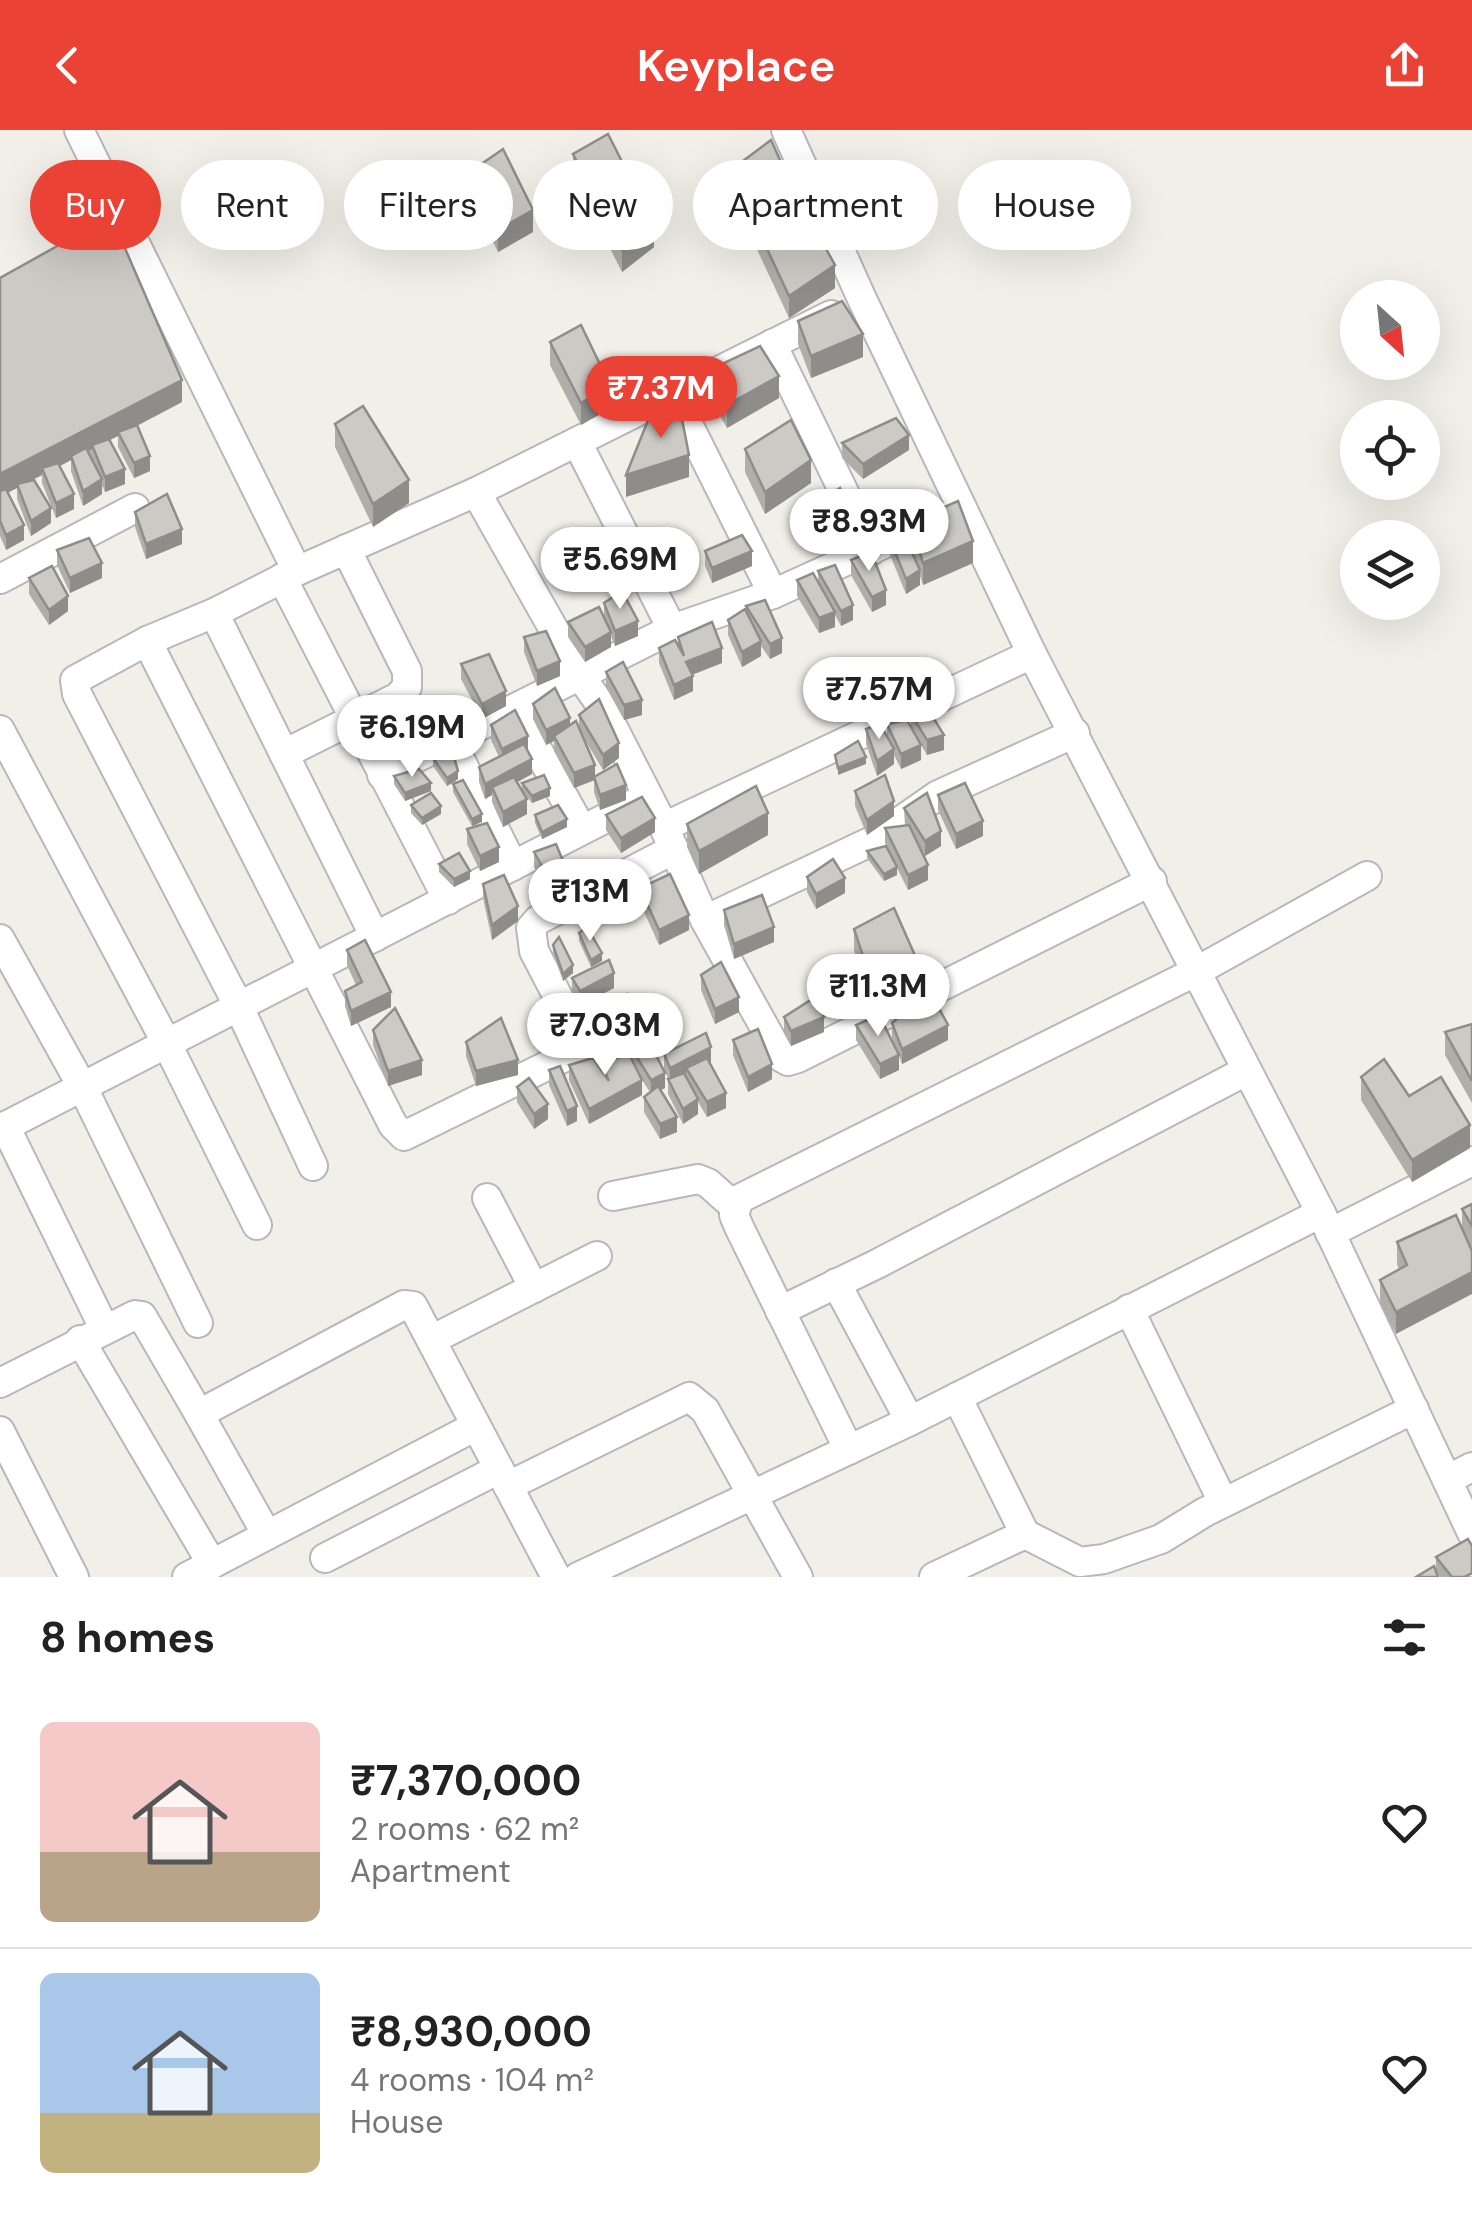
<!DOCTYPE html>
<meta charset="utf-8">
<style>
:root{--surface:#fff;--page:#f2f2f2;--text:#222;--muted:#767676;--line:#e0e0e0;--accent:#ea4335}
body{margin:0;font-family:"DM Sans",sans-serif;background:var(--page);color:var(--text);height:100vh;display:flex;flex-direction:column;font-size:38px;white-space:nowrap}
*{box-sizing:border-box;margin:0}
p{font-size:32px;color:var(--muted)}
.icon{flex:none;width:55px;height:55px;fill:none;stroke:currentColor;stroke-width:2;stroke-linecap:round;stroke-linejoin:round}
.map{position:relative;height:1447px;overflow:hidden}
.panel{display:flex;flex-direction:column;background:var(--surface);flex:1}
.panel>*{flex:none}
.hud{position:absolute;left:30px;top:30px;width:1412px;height:90px;display:flex;gap:20px}
.needle{width:65px;rotate:153deg}
.tools{position:absolute;left:1340px;top:150px;display:grid;gap:20px}
.tools a{display:grid;place-items:center;width:100px;height:100px;border-radius:50%;background:var(--surface);box-shadow:0 10px 40px #0002;font-size:50px}
.price{position:absolute;translate:-50% -85px;padding:0 22px;border-radius:35px;background:#fff;color:#222;font-size:32px;line-height:65px;filter:drop-shadow(0 2px 5px #0008)}
.price::after{content:'';position:absolute;left:50%;top:60px;width:30px;height:22px;margin-left:-15px;background:inherit;clip-path:polygon(0 0,100% 0,50% 100%)}
.price.active{background:var(--accent);color:#fff}
ul{padding:0;list-style:none}
li{display:flex;align-items:center;gap:30px;height:250px;padding:0 40px}
li+li{border-top:2px solid var(--line)}
li span{display:grid;place-items:center;flex:none;width:280px;height:200px;border-radius:15px;color:#555}
li>.icon{margin-inline-start:auto}
span .icon{width:120px;height:120px;fill:#fffc;stroke-width:1}
li b{font-size:42px}
h2{display:flex;justify-content:space-between;align-items:center;height:120px;padding:0 40px;font-size:42px}
.tag{padding:0 35px;border-radius:45px;background:var(--surface);box-shadow:0 10px 40px #0002;font-size:35px;line-height:90px}
.tag.active{background:var(--accent);color:#fff}
header{display:flex;justify-content:space-between;align-items:center;height:130px;padding:0 40px;background:var(--accent);color:#fff;font-size:45px;font-weight:600}
.map>svg:first-child{display:block}
</style>
<header><svg class="icon" aria-label="back" viewBox="0 0 24 24"><path d="M15 5l-7 7 7 7"/></svg>Keyplace<svg class="icon" aria-label="share" viewBox="0 0 24 24"><path d="M12 15V3M7 8l5-5 5 5M5 13v7h14v-7"/></svg></header>
<div class="map">
<svg width="1472" height="1447" viewBox="0 0 1472 1447">
<rect width="100%" height="100%" fill="#f1efe8"/>
<g fill="none" stroke-linecap="round" stroke-linejoin="round">
<g stroke="#b5b8bc" stroke-width="32">
<g id="minor">
<path d="M79,0L297,441"/>
<path d="M786,0L862,169L1032,524L1321,1083L1447,1350L1472,1337"/>
<path d="M772,214L872,420"/>
<path d="M672,262L773,464"/>
<path d="M577,312L672,499"/>
<path d="M476,362L579,544L603,578L664,697L705,790L781,927L788,931L798,928L1152,751"/>
<path d="M282,448L448,770"/>
<path d="M0,449L135,378"/>
<path d="M214,483L375,807"/>
<path d="M147,511L393,995L404,1006L577,921L579,907L534,821L531,798L538,790L674,719"/>
<path d="M515,579L582,700"/>
<path d="M0,600L166,912L257,1095"/>
<path d="M452,613L513,736"/>
<path d="M284,624L398,567L407,557V541L346,419"/>
<path d="M382,645L672,499L773,464L943,387"/>
<path d="M664,697L1032,524"/>
<path d="M705,790L872,711L938,665L1075,603"/>
<path d="M0,809L83,958L198,1193"/>
<path d="M5,996L104,1198"/>
<path d="M0,999L639,671"/>
<path d="M313,1036L238,875L77,564L75,550L147,511L214,483L297,441L476,362L831,185"/>
<path d="M613,1066L698,1049L708,1053L735,1077"/>
<path d="M487,1068L534,1158"/>
<path d="M1330,1103L1472,1031"/>
<path d="M836,1153L910,1291"/>
<path d="M1129,1179L1223,1372"/>
<path d="M780,1181L877,1134L1246,941"/>
<path d="M433,1209L597,1126"/>
<path d="M80,1210L212,1434"/>
<path d="M0,1253L135,1185L142,1186L199,1284L404,1175L413,1176L556,1447"/>
<path d="M199,1284L267,1405"/>
<path d="M0,1301L74,1447"/>
<path d="M849,1320L739,1097L734,1085L739,1069L1197,841L1367,746"/>
<path d="M1447,1350L1472,1403"/>
<path d="M508,1356L689,1267L705,1280L798,1447"/>
<path d="M1025,1404L1080,1432L1104,1429L1161,1409L1205,1382L1414,1279"/>
<path d="M325,1428L499,1339"/>
<path d="M187,1447L476,1296"/>
<path d="M578,1447L910,1291L1321,1083"/>
<path d="M934,1447L1025,1404L957,1267"/>
</g>
</g>
<use href="#minor" stroke="#fff" stroke-width="28"/>
</g>
<g fill="#afaea9">
<path d="M573,24L654,117L622,142L573,46Z"/>
<path d="M739,34L792,72L781,78L835,158L789,188L754,113L755,91L739,49Z"/>
<path d="M470,42L533,102L498,122L470,65Z"/>
<path d="M0,148L182,272L137,296L150,341L134,348L118,317V306L110,310L125,354L105,362L102,355V364L83,376L71,341V330L60,336L74,379L56,388L42,353V345L30,351L51,393L31,406L17,369V358L8,362L24,410L6,420L0,406Z"/>
<path d="M798,191L863,227L811,248L798,214Z"/>
<path d="M550,212L614,276L581,295L550,235Z"/>
<path d="M707,241L779,268L727,298L707,263Z"/>
<path d="M335,294L409,373L373,397L335,317Z"/>
<path d="M842,313L909,320L863,349L842,328Z"/>
<path d="M745,319L811,353L765,384L745,342Z"/>
<path d="M803,380L852,402L819,419L803,395Z"/>
<path d="M135,382L182,414L146,429L135,397Z"/>
<path d="M911,392L973,433L923,455L920,446V455L906,464L890,425V410L916,432L911,414Z"/>
<path d="M57,420L102,448L70,463L57,435Z"/>
<path d="M705,421L752,436L712,453L705,436Z"/>
<path d="M851,430L886,475L872,482L851,445Z"/>
<path d="M818,441L853,490L841,496L835,485V497L819,503L797,466V450L818,452Z"/>
<path d="M29,448L68,481L49,495L29,464Z"/>
<path d="M604,473L638,506L615,516L611,506V517L585,532L568,507V492L604,487Z"/>
<path d="M746,476L782,523L770,529L761,516V526L742,537L728,505V490L746,482Z"/>
<path d="M524,507L560,546L537,556L524,522Z"/>
<path d="M678,507L722,533L692,545L693,561L674,570L659,533V518L678,516Z"/>
<path d="M461,534L506,576L482,589L461,549Z"/>
<path d="M606,542L642,585L624,590L606,557Z"/>
<path d="M533,574L570,595L579,598V585L619,628L603,640L582,605L595,646L626,670L600,680L594,662V650L574,658L554,621V611L546,615L533,589Z"/>
<path d="M911,584L944,620L927,625L921,615V630L901,639L894,625V634L877,646L866,614V599L887,606V594L911,598Z"/>
<path d="M491,595L528,621L532,644L517,652L527,684L503,697L492,672V665L485,669L479,652V637L499,627L491,610Z"/>
<path d="M433,628L458,649L447,656L433,636Z"/>
<path d="M394,646L431,661L405,671L394,654Z"/>
<path d="M522,653L550,666L532,673L522,660Z"/>
<path d="M453,654L482,692L472,696L453,662Z"/>
<path d="M855,661L894,686L867,705L855,676Z"/>
<path d="M938,665L983,706L956,719L938,680Z"/>
<path d="M411,675L441,684L422,695L411,683Z"/>
<path d="M904,678L941,716L925,726L918,716L928,750L908,760L897,738V745L884,751L867,728V721L892,727L885,713V698L905,696Z"/>
<path d="M535,685L567,697L542,709L535,693Z"/>
<path d="M606,685L655,702L621,723L606,700Z"/>
<path d="M687,694L768,705L699,744L687,717Z"/>
<path d="M467,699L499,732L480,741L467,714Z"/>
<path d="M534,722L568,758L550,765L534,737Z"/>
<path d="M439,734L470,749L454,757L439,742Z"/>
<path d="M807,747L845,763L816,779L807,762Z"/>
<path d="M483,754L518,791L492,810L483,768Z"/>
<path d="M640,758L689,800L659,815L640,773Z"/>
<path d="M724,780L774,812L734,829L724,795Z"/>
<path d="M854,799L917,852L873,878L854,821Z"/>
<path d="M579,803L602,831L591,837L579,811Z"/>
<path d="M553,815L573,843L563,851L553,823Z"/>
<path d="M347,820L391,877L351,896L345,876V861L356,855L347,835Z"/>
<path d="M701,845L739,882L715,894L701,860Z"/>
<path d="M572,848L614,858L580,876L572,862Z"/>
<path d="M909,867L948,910L902,934L892,908V893L909,879Z"/>
<path d="M784,887L824,902L791,916L784,902Z"/>
<path d="M594,889L641,908L665,958L660,960L677,1002L660,1009L644,982V967L650,962L642,950V965L589,994L569,950V935L601,940V933L627,925V917L601,931L594,904Z"/>
<path d="M1472,894V973L1445,925V902Z"/>
<path d="M856,895L899,940L880,949L856,910Z"/>
<path d="M373,900L422,945L388,956L373,915Z"/>
<path d="M733,910L772,949L748,962L733,925Z"/>
<path d="M466,912L518,945L476,956L466,926Z"/>
<path d="M664,924L711,932L710,933L726,978L707,987L698,972V984L683,994L668,964V948L664,939Z"/>
<path d="M549,940L577,991L567,996L549,955Z"/>
<path d="M1361,947L1409,966L1470,1018L1412,1052L1361,970Z"/>
<path d="M517,957L548,989L534,999L517,972Z"/>
<path d="M1472,1074V1118L1467,1110L1396,1204L1380,1173V1150L1399,1140L1397,1134V1112L1462,1098V1079Z"/>
<path d="M1436,1427L1472,1447H1440L1436,1442Z"/>
</g>
<g fill="#8f8d8a">
<path d="M792,57V72L756,93V78Z"/>
<path d="M533,80V102L498,122V100Z"/>
<path d="M654,95V117L622,142V119Z"/>
<path d="M835,135V158L789,188V166Z"/>
<path d="M863,204V227L811,248V226Z"/>
<path d="M779,246V268L727,298V275Z"/>
<path d="M182,250V272L119,305L118,302V306L93,318L92,315V319L72,329L71,326V330L45,344L42,338V345L18,357L17,354V358L0,367V344Z"/>
<path d="M614,253V276L581,295V273Z"/>
<path d="M909,305V320L863,349V334Z"/>
<path d="M689,325V347L626,367V345Z"/>
<path d="M150,326V341L134,348V333Z"/>
<path d="M811,330V353L765,384V362Z"/>
<path d="M125,339V354L105,362V347Z"/>
<path d="M102,349V364L83,376V361Z"/>
<path d="M409,350V373L373,397V374Z"/>
<path d="M74,364V379L56,388V373Z"/>
<path d="M51,378V393L31,406V391Z"/>
<path d="M852,387V402L819,419V404Z"/>
<path d="M24,395V410L6,420V405Z"/>
<path d="M182,399V414L146,429V414Z"/>
<path d="M973,411V433L923,455V433Z"/>
<path d="M752,421V436L712,453V438Z"/>
<path d="M102,433V448L70,463V448Z"/>
<path d="M920,440V455L906,464V449Z"/>
<path d="M886,460V475L872,482V467Z"/>
<path d="M68,466V481L49,495V480Z"/>
<path d="M853,475V490L841,496V481Z"/>
<path d="M835,482V497L819,503V488Z"/>
<path d="M638,491V506L615,516V501Z"/>
<path d="M611,502V517L585,532V517Z"/>
<path d="M782,508V523L770,529V514Z"/>
<path d="M761,511V526L742,537V522Z"/>
<path d="M722,518V533L686,547V532Z"/>
<path d="M560,531V546L537,556V541Z"/>
<path d="M693,546V561L674,570V555Z"/>
<path d="M506,561V576L482,589V574Z"/>
<path d="M642,570V585L624,590V575Z"/>
<path d="M570,588V603L554,606V611L546,615V600Z"/>
<path d="M944,605V620L927,625V610Z"/>
<path d="M528,606V621L502,634V619Z"/>
<path d="M619,613V628L603,640V625Z"/>
<path d="M921,615V630L901,639V624Z"/>
<path d="M894,619V634L877,646V631Z"/>
<path d="M866,627V634L838,645V638Z"/>
<path d="M532,629V644L495,664L492,657V665L485,669V654Z"/>
<path d="M595,635V650L574,658V643Z"/>
<path d="M458,641V649L447,656V648Z"/>
<path d="M431,653V661L405,671V663Z"/>
<path d="M626,655V670L600,680V665Z"/>
<path d="M550,658V666L532,673V666Z"/>
<path d="M527,669V684L503,697V682Z"/>
<path d="M894,671V686L867,705V690Z"/>
<path d="M441,676V684L422,695V688Z"/>
<path d="M768,683V705L699,744V721Z"/>
<path d="M482,684V692L472,696V689Z"/>
<path d="M655,688V702L621,723V708Z"/>
<path d="M567,689V697L542,709V702Z"/>
<path d="M983,691V706L956,719V704Z"/>
<path d="M941,701V716L925,726V711Z"/>
<path d="M499,717V732L480,741V726Z"/>
<path d="M928,735V750L908,760V745Z"/>
<path d="M897,737V745L884,751V744Z"/>
<path d="M470,741V749L454,757V749Z"/>
<path d="M568,743V758L550,765V750Z"/>
<path d="M845,748V763L816,779V764Z"/>
<path d="M518,776V791L492,810V795Z"/>
<path d="M689,785V800L659,815V800Z"/>
<path d="M774,797V812L734,829V814Z"/>
<path d="M602,823V831L591,837V830Z"/>
<path d="M917,830V852L873,878V856Z"/>
<path d="M573,835V843L563,851V844Z"/>
<path d="M614,843V858L580,876V861Z"/>
<path d="M391,862V877L351,896V881Z"/>
<path d="M739,867V882L715,894V879Z"/>
<path d="M824,887V902L791,916V901Z"/>
<path d="M641,895V910L627,911V917L601,931V916Z"/>
<path d="M948,895V910L902,934V919Z"/>
<path d="M711,917V932L689,943L686,938V945L670,953V938Z"/>
<path d="M899,925V940L880,949V934Z"/>
<path d="M422,930V945L388,956V941Z"/>
<path d="M518,930V945L476,956V941Z"/>
<path d="M772,934V949L748,962V947Z"/>
<path d="M665,943V958L651,965V950Z"/>
<path d="M642,950V965L589,994V979Z"/>
<path d="M726,963V978L707,987V972Z"/>
<path d="M698,969V984L683,994V979Z"/>
<path d="M548,974V989L534,999V984Z"/>
<path d="M577,976V991L567,996V981Z"/>
<path d="M677,987V1002L660,1009V994Z"/>
<path d="M1470,995V1018L1412,1052V1030Z"/>
<path d="M1472,1142V1164L1396,1204V1182Z"/>
</g>
<g fill="#cccac5" stroke="#8f8d8a" stroke-width="2.5">
<path d="M608,4L654,95L622,119L573,24Z"/>
<path d="M771,10L792,57L756,78L739,34Z"/>
<path d="M503,19L533,80L498,100L470,42Z"/>
<path d="M799,70L835,135L789,166L754,91Z"/>
<path d="M111,86L182,250L0,344V148Z"/>
<path d="M842,171L863,204L811,226L798,191Z"/>
<path d="M581,195L608,251L614,253L581,273L550,212Z"/>
<path d="M760,216L779,246L727,275L707,241Z"/>
<path d="M679,274L689,325L626,345L649,288Z"/>
<path d="M363,276L409,350L373,374L335,294Z"/>
<path d="M896,288L909,305L863,334L842,313Z"/>
<path d="M791,290L811,330L765,362L745,319Z"/>
<path d="M137,295L150,326L134,333L118,302Z"/>
<path d="M109,309L125,339L105,347L92,315Z"/>
<path d="M86,318L102,349L83,361L71,326Z"/>
<path d="M58,333L74,364L56,373L42,338Z"/>
<path d="M34,350L51,378L31,391L17,354Z"/>
<path d="M840,358L852,387L819,404L803,380Z"/>
<path d="M6,359L24,395L6,405L0,391V361Z"/>
<path d="M167,364L182,399L146,414L135,382Z"/>
<path d="M958,371L973,411L923,433L911,392Z"/>
<path d="M742,405L752,421L712,438L705,421Z"/>
<path d="M89,408L102,433L70,448L57,420Z"/>
<path d="M905,408L920,440L906,449L890,410Z"/>
<path d="M871,422L886,460L872,467L851,430Z"/>
<path d="M835,435L853,475L841,481L818,441Z"/>
<path d="M52,436L68,466L49,480L29,448Z"/>
<path d="M813,443L835,482L819,488L797,450Z"/>
<path d="M622,461L638,491L615,501L604,473Z"/>
<path d="M765,470L782,508L770,514L746,476Z"/>
<path d="M599,477L611,502L585,517L568,492Z"/>
<path d="M745,479L761,511L742,522L728,490Z"/>
<path d="M712,492L722,518L686,532L693,546L674,555L659,518L675,510L684,526L678,507Z"/>
<path d="M546,501L560,531L537,541L524,507Z"/>
<path d="M489,524L506,561L482,574L461,534Z"/>
<path d="M623,532L642,570L624,575L606,542Z"/>
<path d="M555,558L570,588L546,600L533,574Z"/>
<path d="M599,569L619,613L603,625L579,585Z"/>
<path d="M924,573L944,605L927,610L911,584Z"/>
<path d="M515,580L528,606L502,619L491,595Z"/>
<path d="M907,590L921,615L901,624L887,594Z"/>
<path d="M576,591L595,635L574,643L554,606Z"/>
<path d="M880,594L894,619L877,631L866,599Z"/>
<path d="M858,611L866,627L838,638L835,625Z"/>
<path d="M524,614L532,629L485,654L479,637Z"/>
<path d="M452,620L458,641L447,648L433,628Z"/>
<path d="M617,634L626,655L600,665L594,647Z"/>
<path d="M419,639L431,653L405,663L394,646Z"/>
<path d="M544,645L550,658L532,666L522,653Z"/>
<path d="M885,645L894,671L867,690L855,661Z"/>
<path d="M514,647L527,669L503,682L492,657Z"/>
<path d="M463,650L482,684L472,689L453,654Z"/>
<path d="M965,653L983,691L956,704L938,665Z"/>
<path d="M756,656L768,683L699,721L687,694Z"/>
<path d="M431,663L441,676L422,688L411,675Z"/>
<path d="M927,663L941,701L925,711L904,678Z"/>
<path d="M642,667L655,688L621,708L606,685Z"/>
<path d="M558,675L567,689L542,702L535,685Z"/>
<path d="M487,693L499,717L480,726L467,699Z"/>
<path d="M909,695L928,735L908,745L885,698Z"/>
<path d="M556,714L568,743L550,750L534,722Z"/>
<path d="M886,716L897,737L884,744L867,721Z"/>
<path d="M459,723L470,741L454,749L439,734Z"/>
<path d="M833,729L845,748L816,764L807,747Z"/>
<path d="M670,744L689,785L659,800L640,758Z"/>
<path d="M504,745L518,776L492,795L483,754Z"/>
<path d="M762,765L774,797L734,814L724,780Z"/>
<path d="M894,778L917,830L873,856L854,799Z"/>
<path d="M587,797L602,823L591,830L579,803Z"/>
<path d="M559,807L573,835L563,844L553,815Z"/>
<path d="M365,810L391,862L351,881L345,861L362,852L347,820Z"/>
<path d="M609,830L614,843L580,861L572,848Z"/>
<path d="M721,832L739,867L715,879L701,845Z"/>
<path d="M928,858L948,895L902,919L892,893L912,876L909,867Z"/>
<path d="M627,864L641,895L601,916L594,889Z"/>
<path d="M817,866L824,887L791,901L784,887Z"/>
<path d="M395,878L422,930L388,941L373,900Z"/>
<path d="M879,885L899,925L880,934L856,895Z"/>
<path d="M501,888L518,930L476,941L466,912Z"/>
<path d="M1472,894V951L1445,902Z"/>
<path d="M758,899L772,934L748,947L733,910Z"/>
<path d="M706,903L711,917L670,938L664,924Z"/>
<path d="M647,907L665,943L651,950L627,911Z"/>
<path d="M629,924L642,950L589,979L569,935L593,928L609,951L601,933Z"/>
<path d="M707,928L726,963L707,972L686,938Z"/>
<path d="M1384,929L1409,966L1441,947L1470,995L1412,1030L1361,947Z"/>
<path d="M560,936L577,976L567,981L549,940Z"/>
<path d="M684,943L698,969L683,979L668,949Z"/>
<path d="M529,948L548,974L534,984L517,957Z"/>
<path d="M658,956L677,987L660,994L644,967Z"/>
<path d="M1472,1074V1096L1462,1079Z"/>
<path d="M1456,1085L1472,1121V1142L1396,1182L1380,1150L1407,1135L1397,1112Z"/>
<path d="M1468,1409L1472,1416V1443L1464,1447H1452L1436,1427Z"/>
<path d="M1434,1436L1438,1447H1416Z"/>
</g>
</svg>
<div class="tools">
<a><svg class="needle" viewBox="-14 -14 28 28"><path d="M0-13l5 13h-10z" fill="#e53935"/><path d="M0 13l5-13h-10z" fill="#767676"/></svg></a>
<a><svg class="icon" aria-label="locate" viewBox="0 0 24 24"><circle cx="12" cy="12" r="6"/><path d="M12 2v4M12 18v4M2 12h4M18 12h4"/></svg></a>
<a><svg class="icon" aria-label="layers" viewBox="0 0 24 24"><path d="M12 4l9 5-9 5-9-5zM3 14l9 5 9-5"/></svg></a>
</div>
<b class="price active" style="left:661px;top:311px">₹7.37M</b>
<b class="price" style="left:869px;top:444px">₹8.93M</b>
<b class="price" style="left:620px;top:482px">₹5.69M</b>
<b class="price" style="left:879px;top:612px">₹7.57M</b>
<b class="price" style="left:412px;top:650px">₹6.19M</b>
<b class="price" style="left:590px;top:814px">₹13M</b>
<b class="price" style="left:878px;top:909px">₹11.3M</b>
<b class="price" style="left:605px;top:948px">₹7.03M</b>
<div class="hud">
<a class="tag active">Buy</a>
<a class="tag">Rent</a>
<a class="tag">Filters</a>
<a class="tag">New</a>
<a class="tag">Apartment</a>
<a class="tag">House</a>
</div>
</div>
<section class="panel">
<h2>8 homes<svg class="icon" aria-label="filters" viewBox="0 0 24 24"><path d="M4 7h16M4 17h16"/><circle cx="9" cy="7" r="2"/><circle cx="15" cy="17" r="2"/></svg></h2>
<ul>
<li><span style="background:linear-gradient(#f6c9c9 65%,#b9a48a 0)"><svg class="icon" aria-label="home" viewBox="0 0 24 24"><path d="M3 11l9-7 9 7M6 9v11h12V9"/></svg></span><div><b>₹7,370,000</b><p>2 rooms · 62 m²</p><p>Apartment</p></div><svg class="icon" aria-label="heart" viewBox="0 0 24 24"><path d="M12 20l-8-8c-3-5 5-10 8-4 3-6 11-1 8 4z"/></svg></li>
<li><span style="background:linear-gradient(#a9c7e8 70%,#c2b280 0)"><svg class="icon" aria-label="home" viewBox="0 0 24 24"><path d="M3 11l9-7 9 7M6 9v11h12V9"/></svg></span><div><b>₹8,930,000</b><p>4 rooms · 104 m²</p><p>House</p></div><svg class="icon" aria-label="heart" viewBox="0 0 24 24"><path d="M12 20l-8-8c-3-5 5-10 8-4 3-6 11-1 8 4z"/></svg></li>
</ul>
</section>
